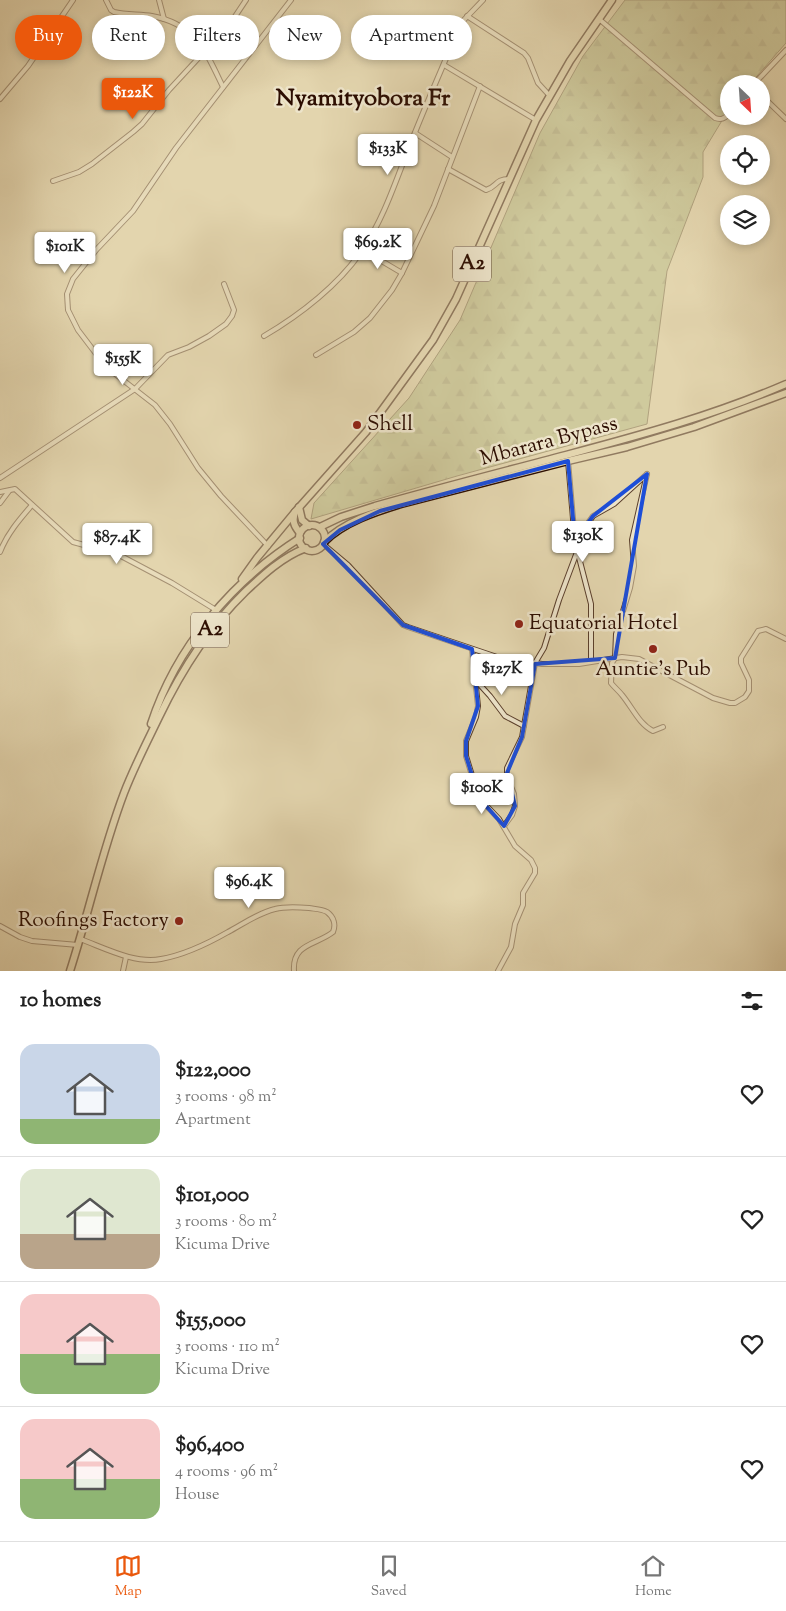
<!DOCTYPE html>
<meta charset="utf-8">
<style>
:root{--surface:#fff;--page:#f2f2f2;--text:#222;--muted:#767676;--line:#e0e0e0;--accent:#ea580c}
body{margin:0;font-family:"Sorts Mill Goudy",serif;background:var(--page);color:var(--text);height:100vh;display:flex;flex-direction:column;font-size:19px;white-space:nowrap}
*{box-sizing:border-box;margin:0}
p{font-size:16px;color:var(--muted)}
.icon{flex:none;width:28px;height:28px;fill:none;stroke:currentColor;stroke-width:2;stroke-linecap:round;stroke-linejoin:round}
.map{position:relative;height:971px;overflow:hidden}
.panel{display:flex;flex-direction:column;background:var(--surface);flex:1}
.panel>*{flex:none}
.hud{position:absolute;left:15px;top:15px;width:500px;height:45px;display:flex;gap:10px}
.needle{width:32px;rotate:155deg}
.fabs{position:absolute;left:720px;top:75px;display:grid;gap:10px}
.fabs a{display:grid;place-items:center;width:50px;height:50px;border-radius:50%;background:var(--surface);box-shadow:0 2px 8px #0003;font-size:25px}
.price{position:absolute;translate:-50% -42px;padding:0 11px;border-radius:5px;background:#fff;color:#222;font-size:16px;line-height:32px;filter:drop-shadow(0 1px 2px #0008)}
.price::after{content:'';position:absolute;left:50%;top:30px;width:15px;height:11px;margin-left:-8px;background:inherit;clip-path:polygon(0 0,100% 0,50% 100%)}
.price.active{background:var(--accent);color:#fff}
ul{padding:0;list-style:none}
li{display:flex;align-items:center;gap:15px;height:125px;padding:0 20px}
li+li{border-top:1px solid var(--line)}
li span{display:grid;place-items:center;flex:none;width:140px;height:100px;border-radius:15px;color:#555}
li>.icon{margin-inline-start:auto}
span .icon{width:60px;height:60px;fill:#fffc;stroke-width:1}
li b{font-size:21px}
h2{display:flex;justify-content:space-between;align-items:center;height:60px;padding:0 20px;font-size:21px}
.pill{padding:0 18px;border-radius:22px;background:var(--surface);box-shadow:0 2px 8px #0003;font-size:18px;line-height:45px}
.pill.active{background:var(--accent);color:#fff}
.dock{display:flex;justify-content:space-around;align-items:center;height:70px;border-top:1px solid var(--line);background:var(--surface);font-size:14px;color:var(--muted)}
.dock a{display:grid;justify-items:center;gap:2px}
.dock .active{color:var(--accent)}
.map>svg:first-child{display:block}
</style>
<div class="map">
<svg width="786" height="971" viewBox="0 0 786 971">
<defs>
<pattern id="forest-firs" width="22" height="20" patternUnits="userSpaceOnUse" patternTransform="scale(1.25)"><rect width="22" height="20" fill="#b7bc88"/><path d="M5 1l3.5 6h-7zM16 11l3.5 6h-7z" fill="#9ea074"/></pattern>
</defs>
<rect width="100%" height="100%" fill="#e3d5ae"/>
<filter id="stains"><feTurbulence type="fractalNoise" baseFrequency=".004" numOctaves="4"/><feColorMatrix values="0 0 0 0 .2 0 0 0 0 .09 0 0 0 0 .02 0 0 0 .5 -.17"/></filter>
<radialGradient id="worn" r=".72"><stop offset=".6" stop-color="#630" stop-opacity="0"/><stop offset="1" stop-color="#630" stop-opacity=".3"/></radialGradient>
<path fill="url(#forest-firs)" stroke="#726444" d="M625,0H786V43L750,84H729V109L703,152V177L667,271L647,424L457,476L311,519L314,503L409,398L460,320L540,133L583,56Z"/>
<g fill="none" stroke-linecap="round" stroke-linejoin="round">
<g stroke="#5a3f2c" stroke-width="6">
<g id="minor">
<path d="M106,0L111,10L114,12C126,15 140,14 152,16C196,24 206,52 223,87"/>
<path d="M159,0L164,19"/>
<path d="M467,16L524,53L528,58L538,83L549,95"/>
<path d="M599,19L715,118C721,120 724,119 729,114"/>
<path d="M208,57L246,0"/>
<path d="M444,65L536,120"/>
<path d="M754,84L786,50"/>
<path d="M761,95L786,119"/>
<path d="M0,99L28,66L73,0"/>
<path d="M415,133L452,157"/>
<path d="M448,169L486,190C497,187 495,179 509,179"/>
<path d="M53,181L79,172L92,164L133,132L142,124L169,90L205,51"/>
<path d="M363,250L402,273"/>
<path d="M264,336C300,315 340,284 363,249C384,218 396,180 410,145C426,104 444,64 461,23L483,0"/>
<path d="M316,355L354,332L370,318L392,290L402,273L434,206L480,86"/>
<path d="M568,461L575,542L591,604V661"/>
<path d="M647,474L632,540L634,566L630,588L616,634L615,658L612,663L611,683C614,687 619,691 622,695C632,707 639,724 653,731L663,727"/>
<path d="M0,478L135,389L168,355L189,347L209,336L226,324L232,316L234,310L224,284"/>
<path d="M0,492L15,489L73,542L84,545L104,547L172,583L216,610"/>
<path d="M0,503L9,491"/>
<path d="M323,544L348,565L403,625L408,627L497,657L542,664H579L622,657L639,659L713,698L730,703H735L745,697L749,691V680L741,663V658L758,631L766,629L786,639"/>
<path d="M268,546L221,496L198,468L170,424L155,405L110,370L97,355L78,330L68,310L67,294L73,279L97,249L133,211L176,148L291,0"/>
<path d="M0,552C7,534 19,520 32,505"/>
<path d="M472,649L478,706L476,717L466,741V756L479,798L499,819L515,846L531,860L535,868V873L523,893V905L515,924L511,947L498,971"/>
<path d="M476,675L480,685L490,696L505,716L524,726"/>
<path d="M504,826L512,815L515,806L514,794L507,777V768L522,737L535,663L544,648L559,600L577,552L581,533L593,516L614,504L647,474"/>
<path d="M0,926L20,937L32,941L78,945"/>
<path d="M80,939C105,948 134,964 161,959C184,955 207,944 228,932C243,924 258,913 275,909C286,906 298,907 309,908C315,909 322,909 327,912C334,917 336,925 333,932C317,945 292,943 294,971"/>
<path d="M123,971L126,957"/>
</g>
</g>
<g stroke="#2c0d01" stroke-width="9">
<g id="primary">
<path d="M299,507L302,520L309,526"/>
<path d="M300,533C294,526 292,521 295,512L366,432L433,340L456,299L536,120L570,61L612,0"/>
</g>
</g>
<g stroke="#2c0d01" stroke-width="9">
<g id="trunk">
<circle cx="312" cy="538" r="13"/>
<path d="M320,527L341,517L375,506C439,488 502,472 566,455C641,435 715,415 786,384"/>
<path d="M324,542C344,522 375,512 401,504L568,461L627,447L694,427L786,393"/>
<path d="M242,579L257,558L295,512"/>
<path d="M151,724C176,647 232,581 300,538"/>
<path d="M70,971C89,912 102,851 124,793C134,767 147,742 159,717C181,671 208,628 245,592C263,575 282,557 306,548"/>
</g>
</g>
<use href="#minor" stroke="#ede4ca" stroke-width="4"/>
<use href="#primary" stroke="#e3d5ae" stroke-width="6"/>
<use href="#trunk" stroke="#e3d5ae" stroke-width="6"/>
</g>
<path d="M0 0H786V971H0ZM568,461L575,541L593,516L647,474L615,658L535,664L522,737L507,773L515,806L504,826L479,798L466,756V741L478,706L472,649L403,625L323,544L340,530L380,511Z" fill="#e3d5ae" fill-opacity=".55" fill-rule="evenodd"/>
<path fill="none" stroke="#1d4ed8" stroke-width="4" stroke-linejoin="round" d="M568,461L575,541L593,516L647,474L615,658L535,664L522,737L507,773L515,806L504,826L479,798L466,756V741L478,706L472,649L403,625L323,544L340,530L380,511Z"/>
<g fill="#8f2418" stroke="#ede4ca" stroke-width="2">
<circle cx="357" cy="425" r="5"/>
<circle cx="519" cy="624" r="5"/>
<circle cx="653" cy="649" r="5"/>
<circle cx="179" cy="921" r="5"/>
</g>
<g text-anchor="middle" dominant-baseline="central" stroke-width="5" stroke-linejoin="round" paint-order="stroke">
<g fill="#ede4ca" stroke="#664e3d" stroke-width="1">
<rect x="453" y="246.5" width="38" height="35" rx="4"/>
<rect x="191" y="612.5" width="38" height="35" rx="4"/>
</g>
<g font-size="20" font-weight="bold" fill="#2c0d01">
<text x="472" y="264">A2</text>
<text x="210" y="630">A2</text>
</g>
<g font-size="21" fill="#2c0d01" stroke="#ede4ca" text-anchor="start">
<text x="367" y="425">Shell</text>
<text x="529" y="624">Equatorial Hotel</text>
<text x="653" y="670" text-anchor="middle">Auntie’s Pub</text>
<text x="169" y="921" text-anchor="end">Roofings Factory</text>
</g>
<g font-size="21" fill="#2c0d01" stroke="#ede4ca">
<text transform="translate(549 442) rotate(-15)">Mbarara Bypass</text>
</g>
<g font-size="24" font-weight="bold" fill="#2c0d01" stroke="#ede4ca">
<text x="363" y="99">Nyamityobora Fr</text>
</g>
</g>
<rect width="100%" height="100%" filter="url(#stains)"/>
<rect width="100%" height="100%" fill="url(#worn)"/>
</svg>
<div class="fabs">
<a><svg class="needle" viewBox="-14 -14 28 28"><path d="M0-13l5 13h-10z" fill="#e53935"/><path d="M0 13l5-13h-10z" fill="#767676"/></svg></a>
<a><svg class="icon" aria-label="locate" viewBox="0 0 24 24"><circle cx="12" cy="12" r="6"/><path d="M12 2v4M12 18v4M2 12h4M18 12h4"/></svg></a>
<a><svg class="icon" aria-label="layers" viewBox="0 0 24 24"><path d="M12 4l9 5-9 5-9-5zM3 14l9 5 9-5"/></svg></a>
</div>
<b class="price active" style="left:133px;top:120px">$122K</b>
<b class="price" style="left:388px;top:176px">$133K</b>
<b class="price" style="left:378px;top:270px">$69.2K</b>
<b class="price" style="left:65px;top:274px">$101K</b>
<b class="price" style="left:123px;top:386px">$155K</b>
<b class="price" style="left:583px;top:563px">$130K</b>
<b class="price" style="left:117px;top:565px">$87.4K</b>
<b class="price" style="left:502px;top:696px">$127K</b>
<b class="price" style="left:482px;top:815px">$100K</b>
<b class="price" style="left:249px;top:909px">$96.4K</b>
<div class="hud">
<a class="pill active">Buy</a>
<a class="pill">Rent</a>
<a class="pill">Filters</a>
<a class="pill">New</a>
<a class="pill">Apartment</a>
</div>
</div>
<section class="panel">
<h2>10 homes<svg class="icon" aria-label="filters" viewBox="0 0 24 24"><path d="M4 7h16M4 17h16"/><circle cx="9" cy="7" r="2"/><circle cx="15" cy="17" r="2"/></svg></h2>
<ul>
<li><span style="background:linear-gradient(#c9d6e8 75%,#8fb573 0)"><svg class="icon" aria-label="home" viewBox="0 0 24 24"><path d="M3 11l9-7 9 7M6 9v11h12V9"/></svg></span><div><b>$122,000</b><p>3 rooms · 98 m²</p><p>Apartment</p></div><svg class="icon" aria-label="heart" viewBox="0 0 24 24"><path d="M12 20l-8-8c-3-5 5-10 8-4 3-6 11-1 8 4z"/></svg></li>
<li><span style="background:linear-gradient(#dfe7d0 65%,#b9a48a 0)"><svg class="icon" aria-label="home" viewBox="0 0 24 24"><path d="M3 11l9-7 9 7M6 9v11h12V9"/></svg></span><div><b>$101,000</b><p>3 rooms · 80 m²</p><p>Kicuma Drive</p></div><svg class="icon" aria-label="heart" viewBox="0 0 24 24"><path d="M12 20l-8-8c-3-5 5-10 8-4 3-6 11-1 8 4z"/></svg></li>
<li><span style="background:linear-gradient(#f6c9c9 60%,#8fb573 0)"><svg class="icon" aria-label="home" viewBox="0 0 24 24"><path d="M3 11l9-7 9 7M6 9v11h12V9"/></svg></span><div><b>$155,000</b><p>3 rooms · 110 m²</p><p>Kicuma Drive</p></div><svg class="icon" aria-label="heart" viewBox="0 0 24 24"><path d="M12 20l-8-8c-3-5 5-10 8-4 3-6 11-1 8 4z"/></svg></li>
<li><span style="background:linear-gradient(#f6c9c9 60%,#8fb573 0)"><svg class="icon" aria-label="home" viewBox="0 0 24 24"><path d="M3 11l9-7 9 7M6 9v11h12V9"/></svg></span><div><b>$96,400</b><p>4 rooms · 96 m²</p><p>House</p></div><svg class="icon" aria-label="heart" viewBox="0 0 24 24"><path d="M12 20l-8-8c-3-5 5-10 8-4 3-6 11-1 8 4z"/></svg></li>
</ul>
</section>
<nav class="dock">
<a class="active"><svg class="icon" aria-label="map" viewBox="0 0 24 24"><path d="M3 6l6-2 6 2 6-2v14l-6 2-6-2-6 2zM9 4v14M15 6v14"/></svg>Map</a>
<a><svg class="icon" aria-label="saved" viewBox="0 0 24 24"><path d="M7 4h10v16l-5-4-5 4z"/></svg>Saved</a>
<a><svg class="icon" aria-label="home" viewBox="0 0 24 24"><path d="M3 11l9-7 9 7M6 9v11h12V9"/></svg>Home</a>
</nav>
